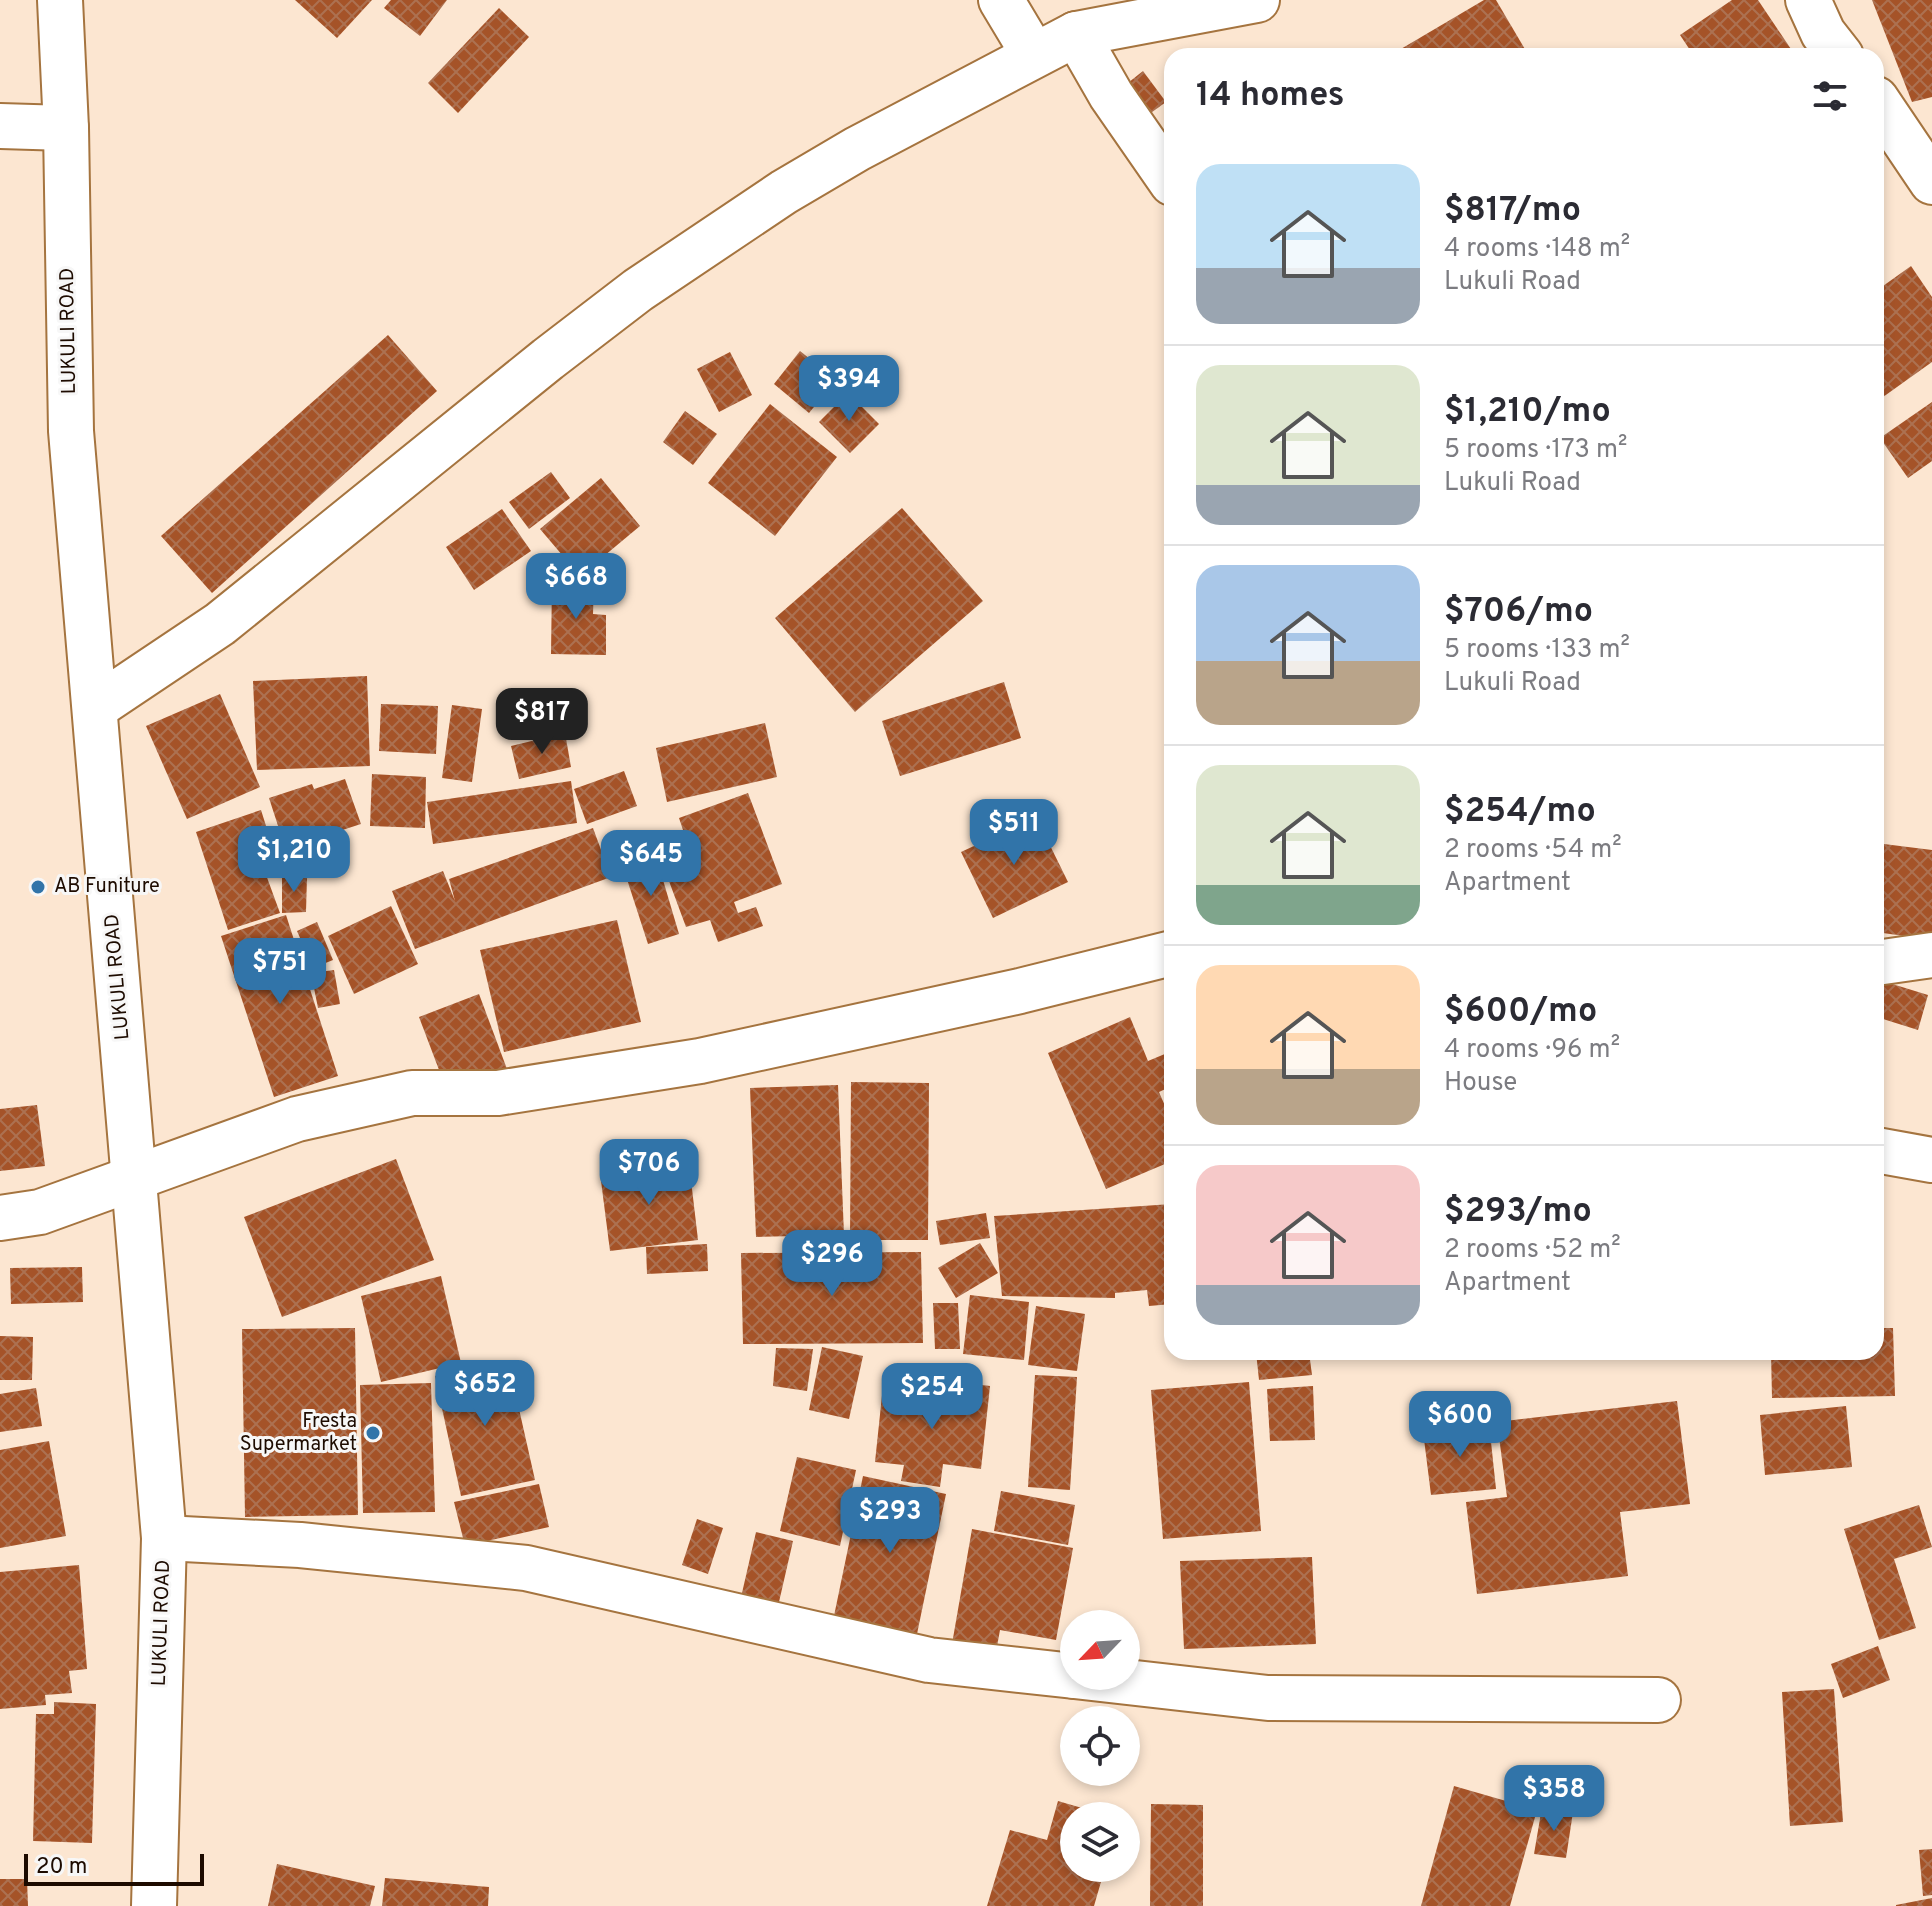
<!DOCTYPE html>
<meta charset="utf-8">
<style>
:root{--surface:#fff;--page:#f2f2f3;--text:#2b2b33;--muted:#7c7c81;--line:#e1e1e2;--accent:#3174a9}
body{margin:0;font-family:Overpass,sans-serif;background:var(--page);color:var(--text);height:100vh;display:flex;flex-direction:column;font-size:30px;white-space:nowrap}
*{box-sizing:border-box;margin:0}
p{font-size:26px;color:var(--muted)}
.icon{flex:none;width:44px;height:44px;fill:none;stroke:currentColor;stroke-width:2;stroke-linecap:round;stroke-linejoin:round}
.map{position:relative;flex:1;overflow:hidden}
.panel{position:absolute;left:1164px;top:48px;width:720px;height:1312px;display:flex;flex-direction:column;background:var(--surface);border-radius:24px;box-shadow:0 4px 12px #0003}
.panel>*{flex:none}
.needle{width:52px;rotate:245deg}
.tools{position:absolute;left:1060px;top:1610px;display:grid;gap:16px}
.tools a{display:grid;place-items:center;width:80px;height:80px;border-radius:50%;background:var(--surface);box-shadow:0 4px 12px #0003;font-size:40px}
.scale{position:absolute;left:24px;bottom:20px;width:180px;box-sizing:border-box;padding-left:8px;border:4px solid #1d0b00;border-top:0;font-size:22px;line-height:28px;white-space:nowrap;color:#1d0b00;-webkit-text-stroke:6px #f7f7f7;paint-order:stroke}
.price{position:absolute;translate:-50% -68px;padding:0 18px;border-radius:16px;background:var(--accent);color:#fff;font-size:26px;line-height:52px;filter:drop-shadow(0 2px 4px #0008)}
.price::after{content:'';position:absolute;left:50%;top:48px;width:24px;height:18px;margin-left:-12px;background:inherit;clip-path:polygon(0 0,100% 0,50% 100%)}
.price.on{background:#222;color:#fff}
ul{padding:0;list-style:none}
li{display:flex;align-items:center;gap:24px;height:200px;padding:0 32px}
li+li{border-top:2px solid var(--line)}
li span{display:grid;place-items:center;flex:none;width:224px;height:160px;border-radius:24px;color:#555}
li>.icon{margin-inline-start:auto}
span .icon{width:96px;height:96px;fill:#fffc;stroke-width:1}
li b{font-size:34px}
h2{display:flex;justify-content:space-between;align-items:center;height:96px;padding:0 32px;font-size:34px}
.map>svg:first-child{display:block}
</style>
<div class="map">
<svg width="1932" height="1906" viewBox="0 0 1932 1906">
<defs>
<pattern id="building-cross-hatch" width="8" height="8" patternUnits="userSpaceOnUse" patternTransform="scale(2)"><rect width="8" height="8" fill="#a55328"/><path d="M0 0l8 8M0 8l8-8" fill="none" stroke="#ac7151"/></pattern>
</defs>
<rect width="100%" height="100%" fill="#fce6d1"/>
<g fill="url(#building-cross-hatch)">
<path d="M295,0H372L337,38Z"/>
<path d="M391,0H447L420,36L384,8Z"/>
<path d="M1484,0H1496L1529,56H1389Z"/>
<path d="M1732,0H1758L1795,55L1694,56L1680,35Z"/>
<path d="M1872,0H1932V97L1912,102Z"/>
<path d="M499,8L529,37L458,113L428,83Z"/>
<path d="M1143,71L1166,102L1141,120L1119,90Z"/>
<path d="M1911,266L1932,297V362L1876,402V291Z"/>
<path d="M388,335L437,391L212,593L161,536Z"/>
<path d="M800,351L836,380L809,413L774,384Z"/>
<path d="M730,352L752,395L719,412L697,369Z"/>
<path d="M848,393L879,424L850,453L819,422Z"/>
<path d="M1932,402V461L1908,478L1880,438Z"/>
<path d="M770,404L837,457L775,536L708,483Z"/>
<path d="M685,411L717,434L693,465L663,442Z"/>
<path d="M551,472L570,498L529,529L509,502Z"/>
<path d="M601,478L640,526L580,576L540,529Z"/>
<path d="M902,508L983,601L855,712L775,618Z"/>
<path d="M502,509L531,551L474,590L446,547Z"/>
<path d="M552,582L594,583L593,614L606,615V655L551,654Z"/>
<path d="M367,676L370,766L257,770L253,681Z"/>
<path d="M1004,682L1021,738L900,776L882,721Z"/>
<path d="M220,694L260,787L187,819L146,726Z"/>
<path d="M381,704L438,706L436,754L379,751Z"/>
<path d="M452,705L482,709L472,782L442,778Z"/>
<path d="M765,723L777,777L667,802L656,748Z"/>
<path d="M565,733L571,767L519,779L511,746Z"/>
<path d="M624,771L637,806L587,824L574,789Z"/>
<path d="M372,774L426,777L425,828L370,826Z"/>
<path d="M345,779L361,824L330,834L338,858L293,872L269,798L312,784L314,789Z"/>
<path d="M571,781L577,823L433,844L427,802Z"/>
<path d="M748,793L782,884L734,902L738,913L756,907L763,926L718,942L710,920L686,927L656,846L685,836L679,818Z"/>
<path d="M261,810L279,867L265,872L280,913L228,930L196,832Z"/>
<path d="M1036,817L1068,882L993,918L961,852Z"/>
<path d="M593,828L611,877L415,949L392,891L443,871L455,901L449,879Z"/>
<path d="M1876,843L1932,850V940L1876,932Z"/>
<path d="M655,853L679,934L648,944L622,864Z"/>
<path d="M282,876L307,877L306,912L282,913Z"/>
<path d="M391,906L418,964L354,994L328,936Z"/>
<path d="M286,915L338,1076L274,1097L221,936Z"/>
<path d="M617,920L641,1022L504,1052L480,950Z"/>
<path d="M317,922L333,960L313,968L297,931Z"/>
<path d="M334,970L340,1004L318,1008L311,973Z"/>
<path d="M1876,979L1928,995L1918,1030L1883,1019L1879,1030L1876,1029Z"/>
<path d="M479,994L507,1069L447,1091L419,1017Z"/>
<path d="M1130,1017L1148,1061L1172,1051V1086L1159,1092L1172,1122V1161L1106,1189L1048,1053Z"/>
<path d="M851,1082L929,1083L928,1240H850Z"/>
<path d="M838,1085L844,1235L756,1237L750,1088Z"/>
<path d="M37,1105L45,1166L0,1171V1109Z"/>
<path d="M396,1159L434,1260L282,1317L244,1217Z"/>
<path d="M689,1163L698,1240L610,1251L600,1173Z"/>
<path d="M1172,1204V1304L1149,1306L1147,1290L1115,1293V1298L1002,1296L994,1216Z"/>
<path d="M986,1213L990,1238L940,1245L936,1221Z"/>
<path d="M980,1243L998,1273L956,1298L938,1268Z"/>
<path d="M707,1244L708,1271L647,1274L646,1247Z"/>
<path d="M921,1252L923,1343L743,1344L741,1253Z"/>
<path d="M82,1267L83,1302L11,1304L10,1268Z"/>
<path d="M441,1276L461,1363L381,1382L361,1296Z"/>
<path d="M970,1295L1029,1302L1024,1360L963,1354Z"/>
<path d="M933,1303H958L960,1349H935Z"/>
<path d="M1036,1306L1085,1314L1077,1371L1028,1365Z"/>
<path d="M355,1328L358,1515L245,1517L242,1329Z"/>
<path d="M1876,1328H1893L1895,1396L1772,1398L1771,1352H1876Z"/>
<path d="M0,1336L33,1337L32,1380H0Z"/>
<path d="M822,1347L863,1356L849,1419L809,1410Z"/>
<path d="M776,1348L813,1349L807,1391L773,1386Z"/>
<path d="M1256,1352H1309L1312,1375L1259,1380Z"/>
<path d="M508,1360L535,1480L461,1496L435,1376Z"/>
<path d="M1035,1375L1077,1377L1070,1490L1028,1487Z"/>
<path d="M959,1382L990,1386L981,1469L943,1464L940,1487L901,1481L904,1465L875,1462L883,1386L958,1394Z"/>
<path d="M1249,1382L1261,1531L1163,1539L1151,1390Z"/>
<path d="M431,1383L435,1512L363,1513L360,1385Z"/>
<path d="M1313,1386L1315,1440L1270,1441L1267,1389Z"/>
<path d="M36,1388L42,1426L0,1432V1394Z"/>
<path d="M1677,1401L1690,1504L1620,1512L1628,1576L1477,1594L1466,1502L1507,1497L1497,1422Z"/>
<path d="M1846,1406L1852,1467L1765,1475L1760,1415Z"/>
<path d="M1489,1423L1496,1489L1431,1495L1423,1431Z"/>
<path d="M49,1441L66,1536L0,1548V1450Z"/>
<path d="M797,1457L856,1470L840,1546L780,1531Z"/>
<path d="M863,1476L946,1494L917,1634L834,1616Z"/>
<path d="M539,1484L549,1527L465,1546L454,1502Z"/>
<path d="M1001,1491L1075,1505L1068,1545L994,1531Z"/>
<path d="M1919,1505L1932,1547L1894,1559L1916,1628L1879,1640L1844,1529Z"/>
<path d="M697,1519L723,1528L708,1574L682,1565Z"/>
<path d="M972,1529L1073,1548L1056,1640L1000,1630L996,1652L952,1644Z"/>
<path d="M756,1532L793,1541L776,1615L739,1606Z"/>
<path d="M1312,1557L1316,1644L1184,1649L1180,1561Z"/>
<path d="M79,1565L87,1669L69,1671L72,1693L45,1695L46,1705L0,1709V1572Z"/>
<path d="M1878,1646L1890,1680L1843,1698L1831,1664Z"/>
<path d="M1834,1689L1843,1822L1790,1826L1782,1692Z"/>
<path d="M54,1702L96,1704L92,1843L33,1841L36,1714H54Z"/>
<path d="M1454,1786L1537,1810L1510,1906H1421Z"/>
<path d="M1058,1801L1106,1815L1074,1816V1868H1105L1094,1906H987L1010,1830L1047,1840Z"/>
<path d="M1151,1804L1203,1805V1906H1150Z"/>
<path d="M1542,1807L1573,1812L1566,1858L1534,1854Z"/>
<path d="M1932,1849V1895L1923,1896L1919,1850Z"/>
<path d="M277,1864L375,1886L370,1906H268Z"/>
<path d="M385,1878L489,1887L488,1906H382Z"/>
<path d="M0,1879H27L28,1906H0Z"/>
<path d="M1932,1898V1906H1896V1905Z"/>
</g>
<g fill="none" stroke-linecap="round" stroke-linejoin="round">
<g stroke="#a5743f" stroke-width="48">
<g id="minor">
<path d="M60,0L66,128L71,431L164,1538L154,1906"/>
<path d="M1001,0L1034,55"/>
<path d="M1808,0L1823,33L1841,56"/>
<path d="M1076,34L1111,95L1172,183"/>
<path d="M1876,99L1932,182"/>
<path d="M0,126L66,128"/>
<path d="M96,707L220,624L548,359L638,290L784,192L857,149L1076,34L1257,0"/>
<path d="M1876,963L1932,955"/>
<path d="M1876,1150L1932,1160"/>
<path d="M0,1218L40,1212L297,1119L412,1093H498L700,1061L1020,991L1172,953"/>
<path d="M164,1538L300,1545L526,1568L929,1660L1074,1676"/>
<path d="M1074,1676L1268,1698L1658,1700"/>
</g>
</g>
<use href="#minor" stroke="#fff" stroke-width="44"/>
</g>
<g fill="#3174a9" stroke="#f7f7f7" stroke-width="3">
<circle cx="38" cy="887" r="8"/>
<circle cx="373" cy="1433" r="8"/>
</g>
<g text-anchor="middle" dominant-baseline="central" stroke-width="6" stroke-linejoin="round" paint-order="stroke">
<g font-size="20" fill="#1d0b00" stroke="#f7f7f7">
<text transform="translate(69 331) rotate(-91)">LUKULI ROAD</text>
<text transform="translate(118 977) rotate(-95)">LUKULI ROAD</text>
<text transform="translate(162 1623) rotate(-88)">LUKULI ROAD</text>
</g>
<g font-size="20" fill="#1d0b00" stroke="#f7f7f7" text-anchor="start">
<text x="54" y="887">AB Funiture</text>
<text x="357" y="1422" text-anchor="end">Fresta<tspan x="357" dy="23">Supermarket</tspan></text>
</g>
</g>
</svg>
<div class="tools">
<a><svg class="needle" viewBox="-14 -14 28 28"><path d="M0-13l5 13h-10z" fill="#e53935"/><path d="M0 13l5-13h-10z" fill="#7c7c81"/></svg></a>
<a><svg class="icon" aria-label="locate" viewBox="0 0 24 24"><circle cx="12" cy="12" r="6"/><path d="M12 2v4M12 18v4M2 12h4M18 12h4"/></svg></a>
<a><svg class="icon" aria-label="layers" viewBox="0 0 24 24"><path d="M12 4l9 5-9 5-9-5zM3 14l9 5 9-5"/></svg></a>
</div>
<div class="scale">20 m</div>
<b class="price" style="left:849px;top:423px">$394</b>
<b class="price" style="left:576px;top:621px">$668</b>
<b class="price on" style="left:542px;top:756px">$817</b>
<b class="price" style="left:1014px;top:867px">$511</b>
<b class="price" style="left:294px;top:894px">$1,210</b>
<b class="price" style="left:651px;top:898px">$645</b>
<b class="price" style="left:280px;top:1006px">$751</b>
<b class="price" style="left:649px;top:1207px">$706</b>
<b class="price" style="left:832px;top:1298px">$296</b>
<b class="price" style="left:485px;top:1428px">$652</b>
<b class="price" style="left:932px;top:1431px">$254</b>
<b class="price" style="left:1460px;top:1459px">$600</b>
<b class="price" style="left:890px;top:1555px">$293</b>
<b class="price" style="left:1554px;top:1833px">$358</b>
<section class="panel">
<h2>14 homes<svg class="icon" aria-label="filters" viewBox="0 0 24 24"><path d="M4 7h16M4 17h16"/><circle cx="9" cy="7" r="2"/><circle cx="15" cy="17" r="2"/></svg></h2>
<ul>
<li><span style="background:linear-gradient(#bfe0f5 65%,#9aa5b1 0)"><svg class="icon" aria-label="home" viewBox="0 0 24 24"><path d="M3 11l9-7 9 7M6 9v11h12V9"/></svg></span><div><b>$817/mo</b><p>4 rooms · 148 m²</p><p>Lukuli Road</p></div></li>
<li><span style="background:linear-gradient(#dfe7d0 75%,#9aa5b1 0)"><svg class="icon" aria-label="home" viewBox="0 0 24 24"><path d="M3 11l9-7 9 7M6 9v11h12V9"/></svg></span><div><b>$1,210/mo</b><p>5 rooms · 173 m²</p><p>Lukuli Road</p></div></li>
<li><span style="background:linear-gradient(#a9c7e8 60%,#b9a48a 0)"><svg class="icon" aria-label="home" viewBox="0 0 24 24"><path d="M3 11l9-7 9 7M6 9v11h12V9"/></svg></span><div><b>$706/mo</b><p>5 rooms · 133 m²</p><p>Lukuli Road</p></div></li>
<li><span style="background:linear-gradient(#dfe7d0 75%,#7fa58c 0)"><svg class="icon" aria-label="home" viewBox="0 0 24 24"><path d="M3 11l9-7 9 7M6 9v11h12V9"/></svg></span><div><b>$254/mo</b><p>2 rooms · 54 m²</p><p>Apartment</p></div></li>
<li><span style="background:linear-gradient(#ffd9b3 65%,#b9a48a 0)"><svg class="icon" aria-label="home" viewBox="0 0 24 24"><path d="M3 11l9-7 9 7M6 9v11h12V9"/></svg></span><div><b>$600/mo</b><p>4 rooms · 96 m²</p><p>House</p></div></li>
<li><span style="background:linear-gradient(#f6c9c9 75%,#9aa5b1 0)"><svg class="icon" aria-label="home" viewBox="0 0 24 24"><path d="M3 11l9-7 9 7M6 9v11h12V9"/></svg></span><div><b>$293/mo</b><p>2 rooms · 52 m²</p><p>Apartment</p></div></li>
</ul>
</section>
</div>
